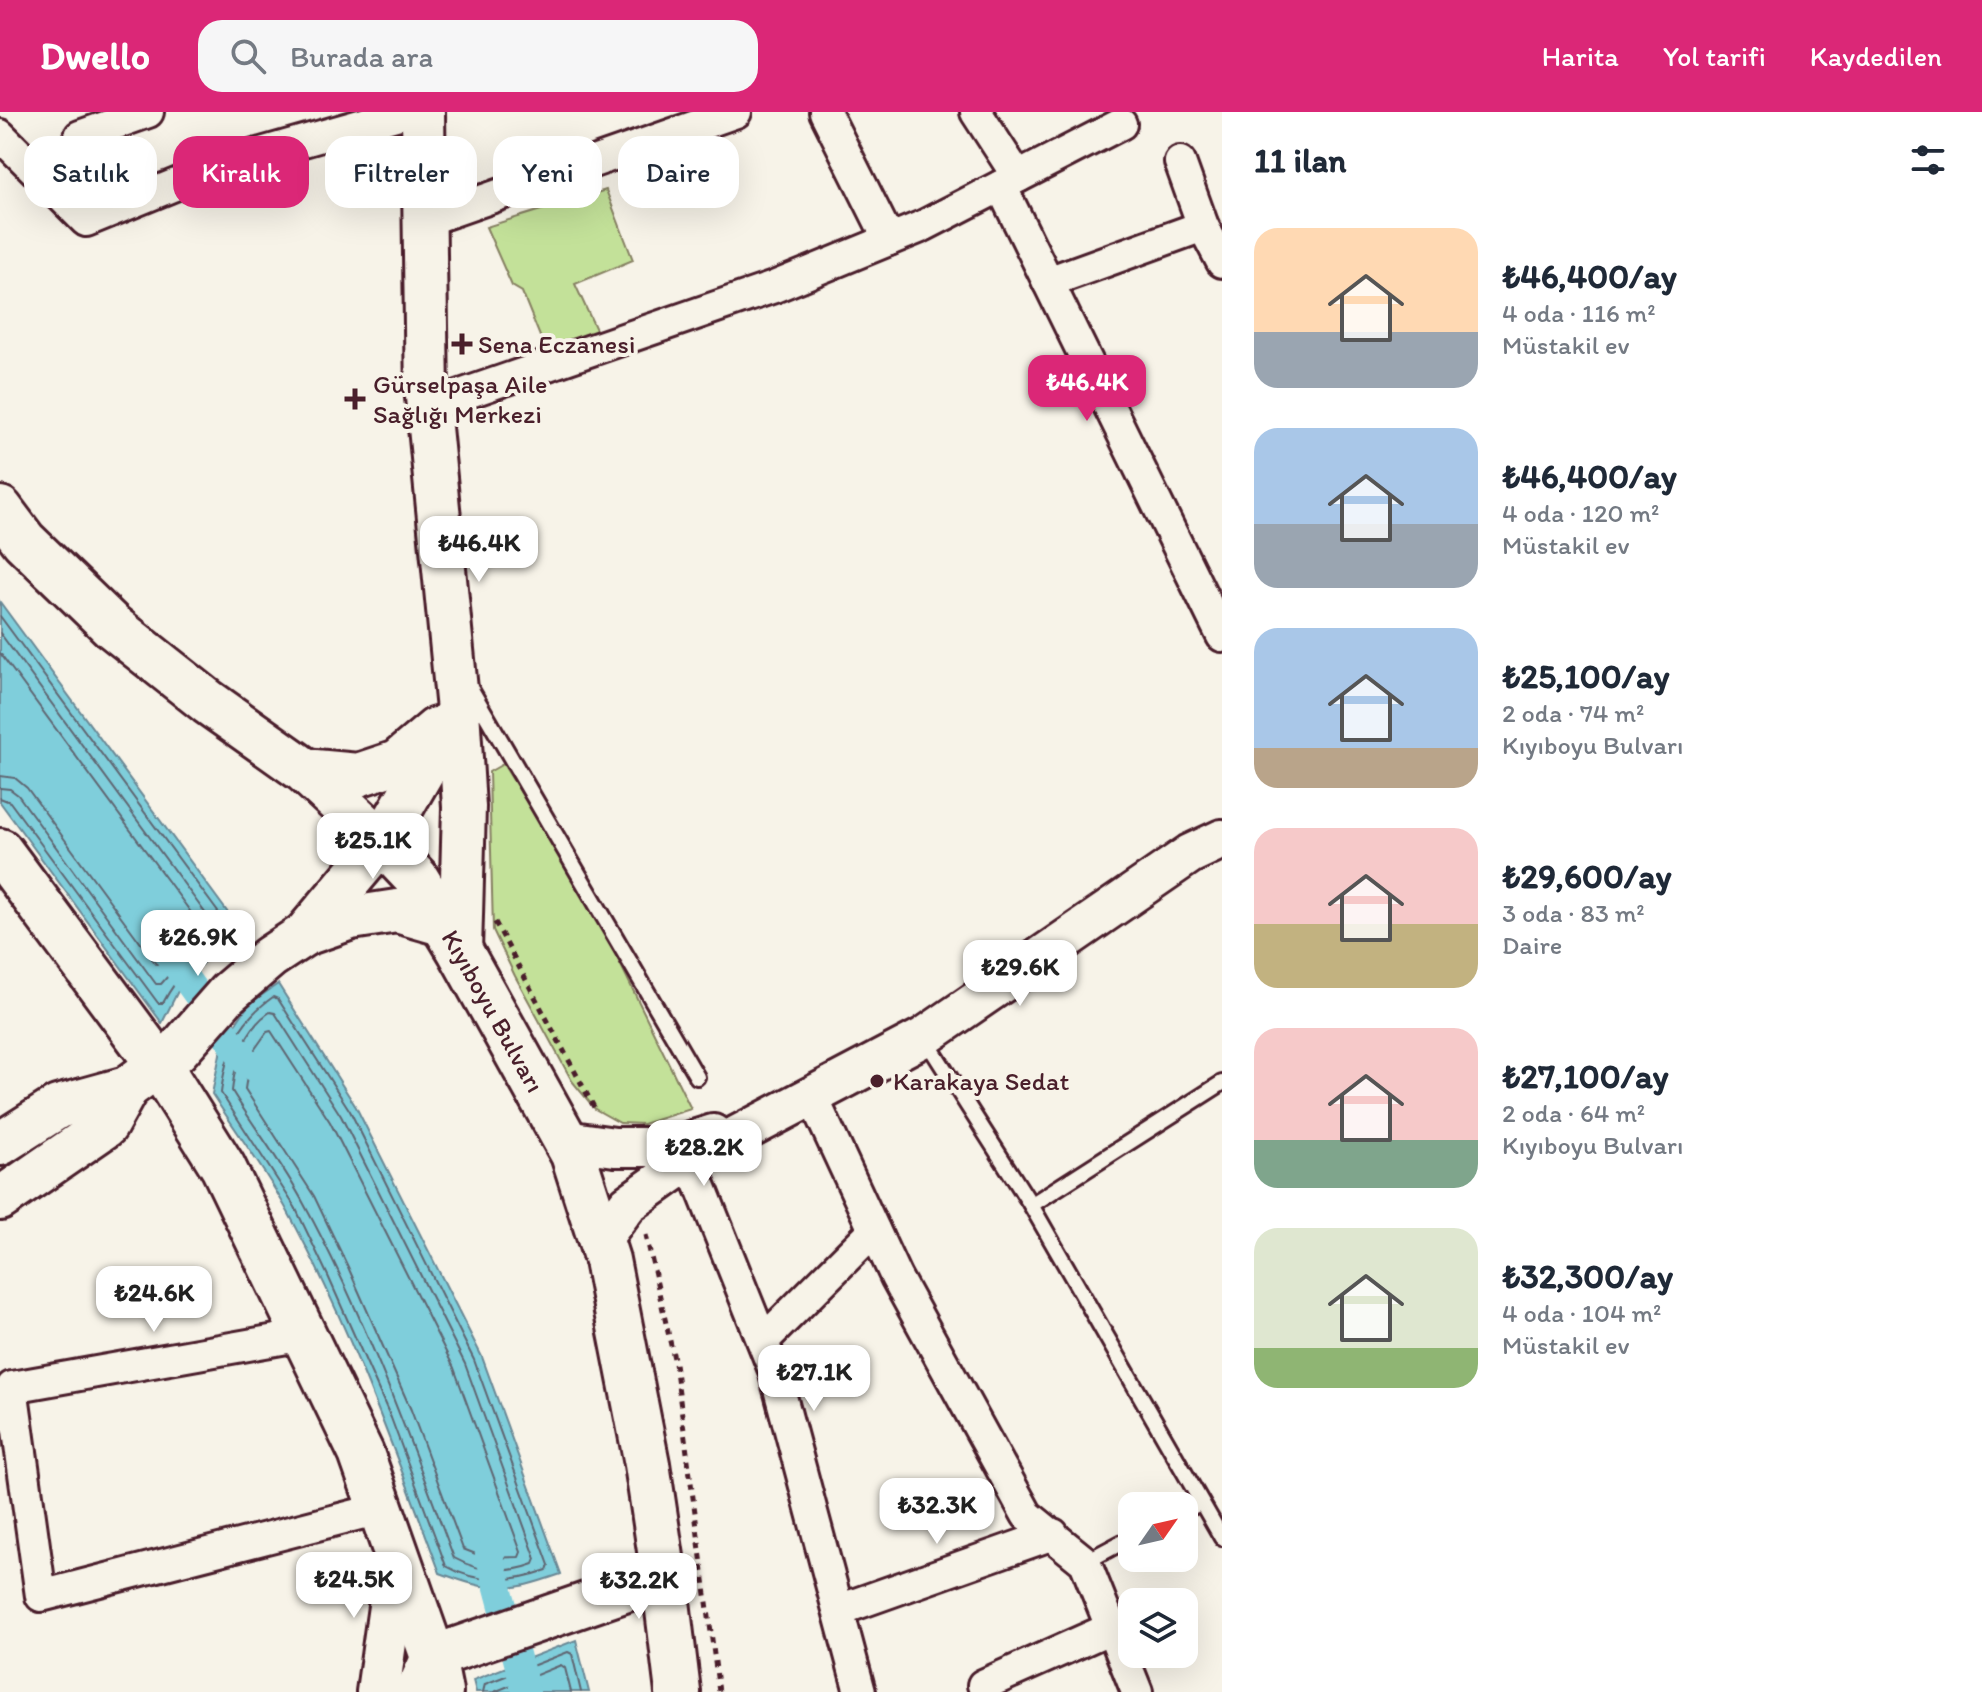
<!DOCTYPE html>
<html lang="tr">
<meta charset="utf-8">
<style>
:root{--surface:#fff;--page:#f6f6f7;--text:#1f2937;--muted:#747a83;--accent:#db2777}
body{margin:0;font-family:Itim,sans-serif;background:var(--page);color:var(--text);height:100vh;display:flex;flex-direction:column;font-size:30px;white-space:nowrap}
*{box-sizing:border-box;margin:0}
p{font-size:26px;color:var(--muted)}
.icon{flex:none;width:44px;height:44px;fill:none;stroke:currentColor;stroke-width:2;stroke-linecap:round;stroke-linejoin:round}
.map{position:relative;flex:1;overflow:hidden}
.sheet{display:flex;flex-direction:column;background:var(--surface);width:760px}
.sheet>*{flex:none}
.banner{position:absolute;left:24px;top:24px;width:760px;height:72px;display:flex;gap:16px}
.needle{width:52px;rotate:56deg}
.fabs{position:absolute;left:1118px;top:1380px;display:grid;gap:16px}
.fabs a{display:grid;place-items:center;width:80px;height:80px;border-radius:16px;background:var(--surface);box-shadow:0 8px 32px #0002;font-size:40px}
.price{position:absolute;translate:-50% -68px;padding:0 18px;border-radius:16px;background:#fff;color:#222;font-size:26px;line-height:52px;filter:drop-shadow(0 2px 4px #0008)}
.price::after{content:'';position:absolute;left:50%;top:48px;width:24px;height:18px;margin-left:-12px;background:inherit;clip-path:polygon(0 0,100% 0,50% 100%)}
.price.current{background:var(--accent);color:#fff}
ul{padding:0;list-style:none}
li{display:flex;align-items:center;gap:24px;height:200px;padding:0 32px}
li span{display:grid;place-items:center;flex:none;width:224px;height:160px;border-radius:24px;color:#555}
li>.icon{margin-inline-start:auto}
span .icon{width:96px;height:96px;fill:#fffc;stroke-width:1}
li b{font-size:34px}
h2{display:flex;justify-content:space-between;align-items:center;height:96px;padding:0 32px;font-size:34px}
.chip{padding:0 28px;border-radius:24px;background:var(--surface);box-shadow:0 8px 32px #0002;font-size:28px;line-height:72px}
.chip.current{background:var(--accent);color:#fff}
header{display:flex;align-items:center;gap:48px;box-sizing:border-box;height:112px;padding:0 40px;background:var(--accent);color:#fff}
header strong{font-size:38px}
nav{display:flex;gap:44px;margin-inline-start:auto;font-size:28px}
.search{width:560px;height:72px;background:var(--page);display:flex;align-items:center;gap:20px;box-sizing:border-box;padding:0 28px;border-radius:24px;color:var(--muted);font-size:30px}
main{display:flex;flex:1;min-height:0}
.map>svg:first-child{display:block}
</style>
<header>
<strong>Dwello</strong>
<div class="search"><svg class="icon" aria-label="search" viewBox="0 0 24 24"><circle cx="10" cy="10" r="6"/><path d="M15 15l6 6"/></svg>Burada ara</div>
<nav><a>Harita</a><a>Yol tarifi</a><a>Kaydedilen</a></nav>
</header>
<main>
<div class="map">
<svg width="1222" height="1580" viewBox="0 0 1222 1580">
<rect width="100%" height="100%" fill="#f7f3e8"/>
<filter id="ink" filterUnits="userSpaceOnUse"><feTurbulence type="fractalNoise" baseFrequency=".0125" numOctaves="2"/><feDisplacementMap in="SourceGraphic" scale="16" xChannelSelector="R" yChannelSelector="G"/><feConvolveMatrix kernelMatrix="1 2 1 2 8 2 1 2 1" color-interpolation-filters="sRGB"/></filter>
<g filter="url(#ink)">
<g fill="#c3e199" stroke="#868062" stroke-width="2">
<path d="M606,78L633,148L575,172L604,235L554,259L522,180L512,174L486,115Z"/>
<path d="M503,652L593,796L691,997L643,1012L620,1011L595,997L572,969L515,864L493,818L489,660Z"/>
</g>
<g fill="#7fcedb" stroke="#6a8895" stroke-width="2">
<path d="M0,490L242,820L212,841L180,875L162,911L0,690Z"/>
<path d="M278,872L356,995L482,1245L561,1462C506,1481 494,1481 440,1461C395,1341 350,1214 288,1100C266,1059 237,1021 212,982L222,932L249,892Z"/>
<path d="M576,1528L589,1580H476L473,1568Z"/>
</g>
<g fill="none" stroke-linecap="round" stroke-linejoin="round">
<g stroke="#5f6571" stroke-width="2">
<path d="M0,504L229,815V819C202,840 179,860 163,891H158L10,690L0,686"/>
<path d="M0,521L214,813L215,817L199,829L161,872H156L18,683L10,677L0,676"/>
<path d="M0,541L198,810L197,815L161,851L156,852L27,676L15,666L0,664"/>
<path d="M273,885L278,887L350,999L474,1248L549,1453L547,1458C512,1470 479,1473 446,1454L391,1306L328,1164L295,1095L221,981C226,939 237,910 273,885Z"/>
<path d="M270,900L275,901L341,1004L465,1252L536,1447L534,1452C507,1462 479,1460 454,1446C409,1326 365,1204 304,1092C283,1052 255,1017 232,979C235,950 244,917 270,900Z"/>
<path d="M271,919L330,1010L454,1256L521,1440L519,1445L486,1446L463,1437L411,1298L348,1155L314,1084L245,977L250,944L267,920Z"/>
<path d="M483,1580L485,1572L568,1540L572,1542L581,1580"/>
<path d="M494,1580L561,1553L565,1556L571,1580"/>
</g>
<g stroke="#7fcedb" stroke-width="28">
<path d="M165,838L248,953"/>
<path d="M489,1442L526,1580"/>
</g>
<g stroke="#4a1f2b" stroke-width="20">
<g id="service">
<path d="M469,574L697,965"/>
<path d="M924,925L1031,1093L1222,1426"/>
<path d="M1031,1093L1222,971"/>
<path d="M1184,1399L1200,1391"/>
<path d="M1085,1450L1132,1425"/>
</g>
</g>
<g stroke="#4a1f2b" stroke-width="36">
<g id="minor">
<path d="M825,0L889,128"/>
<path d="M976,0L1018,65"/>
<path d="M0,23L86,109L233,49L406,0"/>
<path d="M80,24L148,0"/>
<path d="M1180,50L1203,114L1222,150"/>
<path d="M1001,74L1222,524"/>
<path d="M424,109L736,0"/>
<path d="M1048,170L1203,114"/>
<path d="M429,294L774,175L923,114L1121,12"/>
<path d="M812,984L896,1165L1027,1403L1085,1450L1137,1580"/>
<path d="M690,1048L774,1258L860,1580"/>
<path d="M304,1223L12,1275L41,1484L379,1397"/>
<path d="M763,1229L874,1118"/>
<path d="M839,1498L1053,1422"/>
<path d="M986,1580L983,1573L1111,1516"/>
</g>
</g>
<g stroke="#4a1f2b" stroke-width="44">
<g id="tertiary">
<path d="M565,1028L615,1035H672L713,1022"/>
<path d="M600,1129L628,1092L690,1048L924,925L1190,742L1222,727"/>
</g>
</g>
<g stroke="#4a1f2b" stroke-width="48">
<g id="secondary">
<path d="M458,598L464,695L460,839"/>
<path d="M304,658L358,663L397,650L436,617"/>
<path d="M305,822L351,806L397,799L442,812"/>
<path d="M0,1032L58,995L127,976L177,939L228,881L270,845L305,822L382,730L458,598L427,285L423,0"/>
<path d="M0,1087L106,1014L127,976"/>
<path d="M378,1580L397,1445"/>
<path d="M417,1580L433,1545L664,1465"/>
</g>
</g>
<g stroke="#4a1f2b" stroke-width="50">
<g id="primary">
<path id="s1" d="M0,397L24,429L112,514L208,590L304,658L382,730L416,766L460,839L573,1042L607,1148L647,1352L664,1465L678,1580"/>
<path d="M0,739L159,953L223,1055L361,1341L433,1545L440,1580"/>
</g>
</g>
<g stroke="#4a1f2b" stroke-width="5" stroke-dasharray="6 6" stroke-linecap="butt">
<path d="M495,810L596,999"/>
<path d="M646,1123L675,1251L719,1580"/>
</g>
<use href="#service" stroke="#f7f3e8" stroke-width="14"/>
<use href="#minor" stroke="#f7f3e8" stroke-width="30"/>
<use href="#tertiary" stroke="#f7f3e8" stroke-width="38"/>
<use href="#secondary" stroke="#f7f3e8" stroke-width="42"/>
<use href="#primary" stroke="#f7f3e8" stroke-width="44"/>
</g>
</g>
<g fill="#4a1f2b" stroke="#f7f3e8" stroke-width="3">
<path d="M458 220h8v8h8v8h-8v8h-8v-8h-8v-8h8z"/>
<path d="M351 275h8v8h8v8h-8v8h-8v-8h-8v-8h8z"/>
<circle cx="877" cy="969" r="8"/>
</g>
<g text-anchor="middle" dominant-baseline="central" stroke-width="8" stroke-linejoin="round" paint-order="stroke">
<g font-size="26" fill="#4a1f2b" stroke="#f7f3e8" text-anchor="start">
<text x="478" y="232">Sena Eczanesi</text>
<text x="373" y="272">Gürselpaşa Aile<tspan x="373" dy="30">Sağlığı Merkezi</tspan></text>
<text x="893" y="969">Karakaya Sedat</text>
</g>
<g font-size="26" fill="#4a1f2b" stroke="#f7f3e8">
<text stroke="none"><textPath href="#s1" startOffset="712">Kıyıboyu Bulvarı</textPath></text>
</g>
</g>
</svg>
<div class="fabs">
<a><svg class="needle" viewBox="-14 -14 28 28"><path d="M0-13l5 13h-10z" fill="#e53935"/><path d="M0 13l5-13h-10z" fill="#747a83"/></svg></a>
<a><svg class="icon" aria-label="layers" viewBox="0 0 24 24"><path d="M12 4l9 5-9 5-9-5zM3 14l9 5 9-5"/></svg></a>
</div>
<b class="price current" style="left:1087px;top:311px">₺46.4K</b>
<b class="price" style="left:479px;top:472px">₺46.4K</b>
<b class="price" style="left:373px;top:769px">₺25.1K</b>
<b class="price" style="left:198px;top:866px">₺26.9K</b>
<b class="price" style="left:1020px;top:896px">₺29.6K</b>
<b class="price" style="left:704px;top:1076px">₺28.2K</b>
<b class="price" style="left:154px;top:1222px">₺24.6K</b>
<b class="price" style="left:814px;top:1301px">₺27.1K</b>
<b class="price" style="left:937px;top:1434px">₺32.3K</b>
<b class="price" style="left:354px;top:1508px">₺24.5K</b>
<b class="price" style="left:639px;top:1509px">₺32.2K</b>
<div class="banner">
<a class="chip">Satılık</a>
<a class="chip current">Kiralık</a>
<a class="chip">Filtreler</a>
<a class="chip">Yeni</a>
<a class="chip">Daire</a>
</div>
</div>
<section class="sheet">
<h2>11 ilan<svg class="icon" aria-label="filters" viewBox="0 0 24 24"><path d="M4 7h16M4 17h16"/><circle cx="9" cy="7" r="2"/><circle cx="15" cy="17" r="2"/></svg></h2>
<ul>
<li><span style="background:linear-gradient(#ffd9b3 65%,#9aa5b1 0)"><svg class="icon" aria-label="home" viewBox="0 0 24 24"><path d="M3 11l9-7 9 7M6 9v11h12V9"/></svg></span><div><b>₺46,400/ay</b><p>4 oda · 116 m²</p><p>Müstakil ev</p></div></li>
<li><span style="background:linear-gradient(#a9c7e8 60%,#9aa5b1 0)"><svg class="icon" aria-label="home" viewBox="0 0 24 24"><path d="M3 11l9-7 9 7M6 9v11h12V9"/></svg></span><div><b>₺46,400/ay</b><p>4 oda · 120 m²</p><p>Müstakil ev</p></div></li>
<li><span style="background:linear-gradient(#a9c7e8 75%,#b9a48a 0)"><svg class="icon" aria-label="home" viewBox="0 0 24 24"><path d="M3 11l9-7 9 7M6 9v11h12V9"/></svg></span><div><b>₺25,100/ay</b><p>2 oda · 74 m²</p><p>Kıyıboyu Bulvarı</p></div></li>
<li><span style="background:linear-gradient(#f6c9c9 60%,#c2b280 0)"><svg class="icon" aria-label="home" viewBox="0 0 24 24"><path d="M3 11l9-7 9 7M6 9v11h12V9"/></svg></span><div><b>₺29,600/ay</b><p>3 oda · 83 m²</p><p>Daire</p></div></li>
<li><span style="background:linear-gradient(#f6c9c9 70%,#7fa58c 0)"><svg class="icon" aria-label="home" viewBox="0 0 24 24"><path d="M3 11l9-7 9 7M6 9v11h12V9"/></svg></span><div><b>₺27,100/ay</b><p>2 oda · 64 m²</p><p>Kıyıboyu Bulvarı</p></div></li>
<li><span style="background:linear-gradient(#dfe7d0 75%,#8fb573 0)"><svg class="icon" aria-label="home" viewBox="0 0 24 24"><path d="M3 11l9-7 9 7M6 9v11h12V9"/></svg></span><div><b>₺32,300/ay</b><p>4 oda · 104 m²</p><p>Müstakil ev</p></div></li>
</ul>
</section>
</main>
